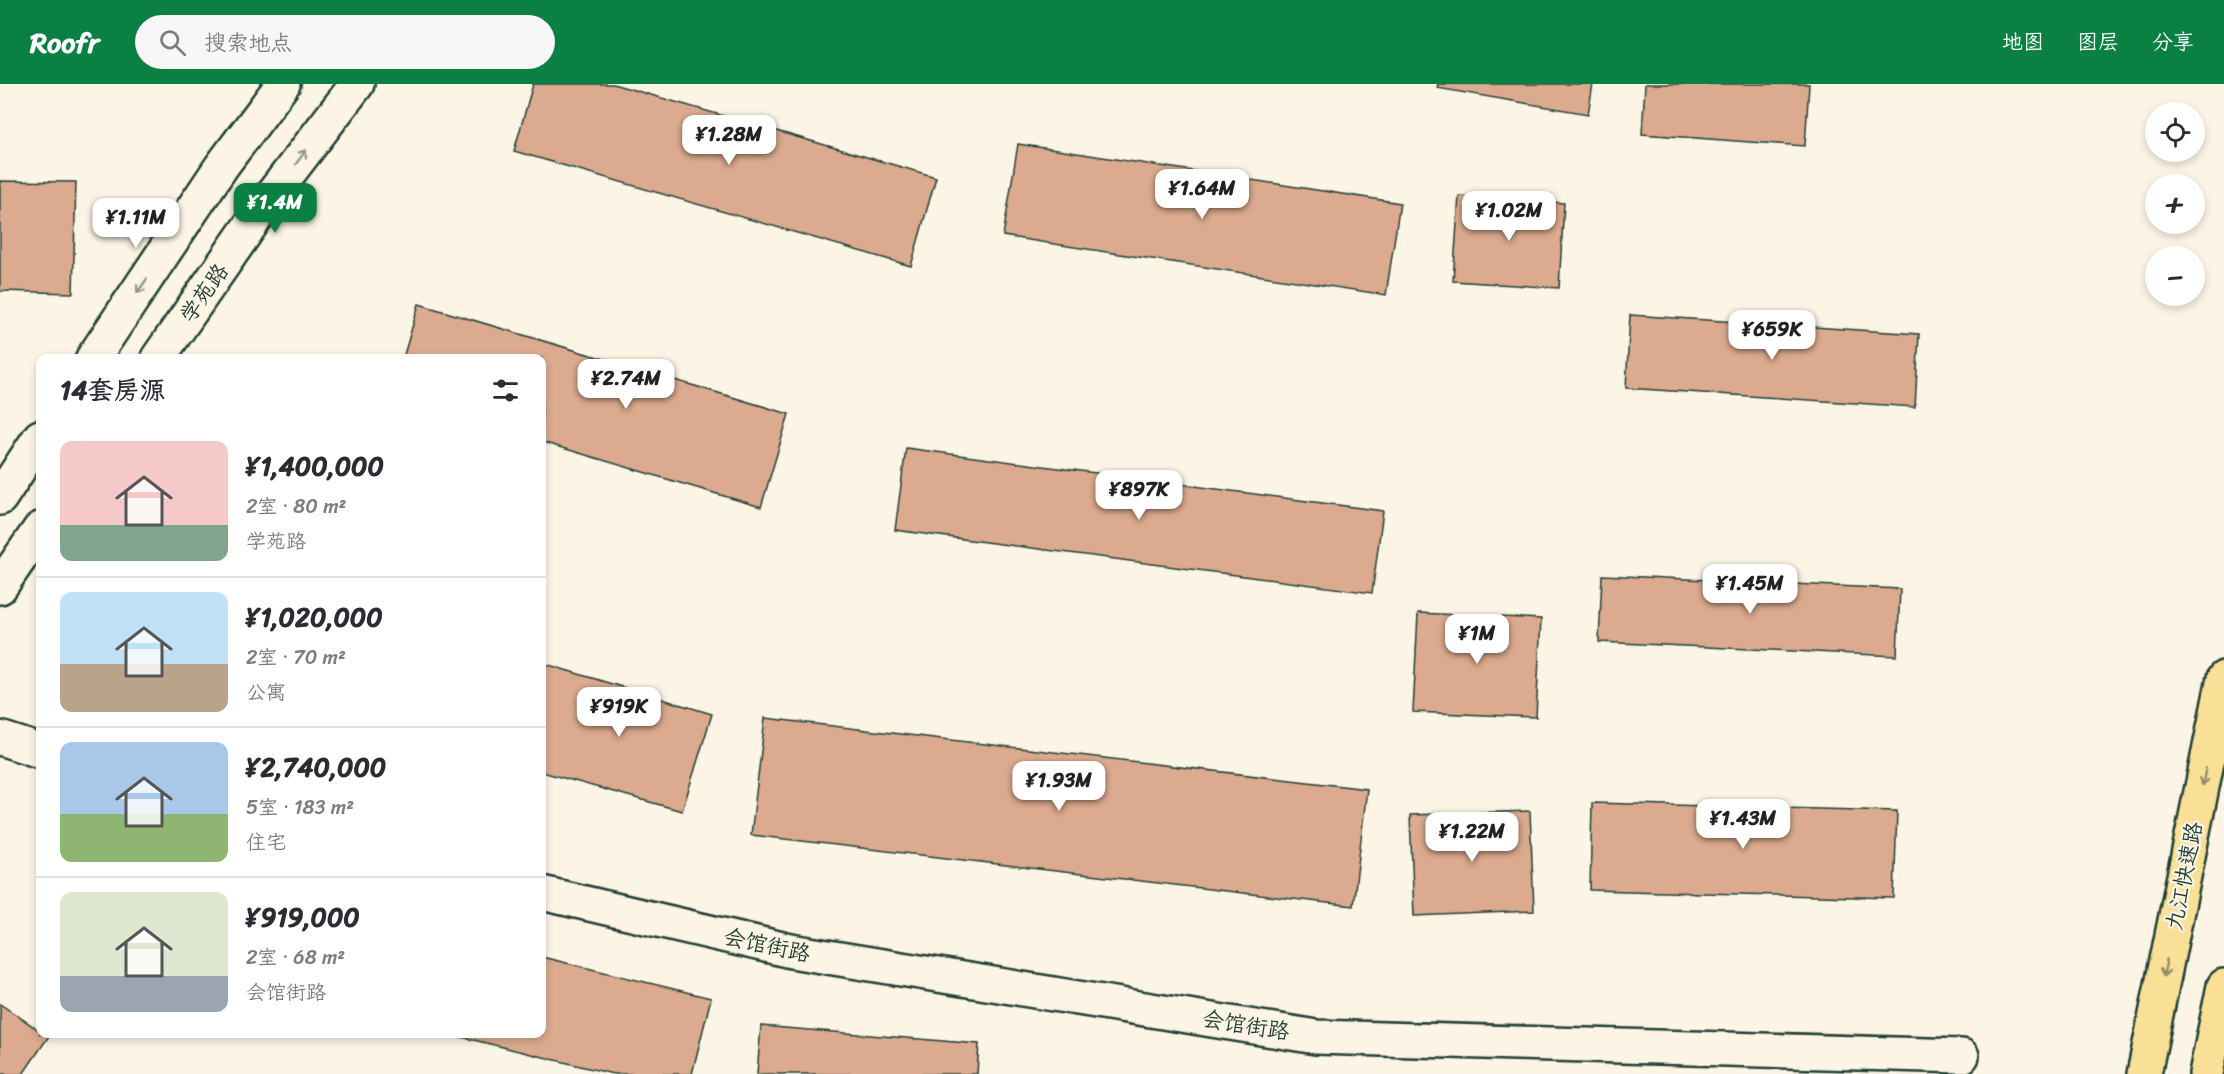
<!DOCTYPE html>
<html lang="zh">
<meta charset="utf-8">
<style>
:root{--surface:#fff;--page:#f7f7f7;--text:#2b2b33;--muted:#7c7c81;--line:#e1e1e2;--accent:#0b8043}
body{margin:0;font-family:Sriracha,"LXGW WenKai TC",sans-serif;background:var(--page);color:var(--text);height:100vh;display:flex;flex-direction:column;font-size:22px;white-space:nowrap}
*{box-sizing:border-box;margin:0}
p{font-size:20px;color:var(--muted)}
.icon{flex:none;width:33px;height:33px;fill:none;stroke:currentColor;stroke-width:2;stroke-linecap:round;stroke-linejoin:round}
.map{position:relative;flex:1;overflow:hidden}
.side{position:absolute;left:36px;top:270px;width:510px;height:684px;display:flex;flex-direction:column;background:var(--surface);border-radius:12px;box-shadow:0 3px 9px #0003}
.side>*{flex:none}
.tools{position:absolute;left:2145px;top:18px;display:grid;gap:12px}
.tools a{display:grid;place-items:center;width:60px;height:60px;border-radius:50%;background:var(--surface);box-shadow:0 3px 9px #0003;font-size:30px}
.price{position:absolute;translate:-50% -51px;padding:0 14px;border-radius:12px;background:#fff;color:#222;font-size:20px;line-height:39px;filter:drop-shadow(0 2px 3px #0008)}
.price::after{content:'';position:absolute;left:50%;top:36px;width:18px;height:14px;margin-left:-9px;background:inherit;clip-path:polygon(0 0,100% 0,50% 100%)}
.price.active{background:var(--accent);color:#fff}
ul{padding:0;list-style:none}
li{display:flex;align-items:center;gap:18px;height:150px;padding:0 24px}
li+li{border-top:2px solid var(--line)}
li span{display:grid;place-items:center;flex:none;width:168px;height:120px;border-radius:12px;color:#555}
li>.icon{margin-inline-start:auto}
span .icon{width:72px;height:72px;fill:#fffc;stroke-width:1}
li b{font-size:26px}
h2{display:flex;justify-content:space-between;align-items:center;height:72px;padding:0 24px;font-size:26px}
header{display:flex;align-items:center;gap:36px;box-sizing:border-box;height:84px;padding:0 30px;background:var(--accent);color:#fff}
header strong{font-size:28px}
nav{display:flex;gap:33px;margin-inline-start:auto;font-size:21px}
.search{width:420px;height:54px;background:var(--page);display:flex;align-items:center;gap:15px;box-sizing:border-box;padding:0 21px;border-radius:33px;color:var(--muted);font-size:22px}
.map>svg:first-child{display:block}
</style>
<header>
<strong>Roofr</strong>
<div class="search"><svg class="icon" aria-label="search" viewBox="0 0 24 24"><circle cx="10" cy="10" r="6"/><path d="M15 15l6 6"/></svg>搜索地点</div>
<nav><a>地图</a><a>图层</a><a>分享</a></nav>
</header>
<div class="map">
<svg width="2224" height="990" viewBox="0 0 2224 990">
<rect width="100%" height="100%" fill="#fcf5e5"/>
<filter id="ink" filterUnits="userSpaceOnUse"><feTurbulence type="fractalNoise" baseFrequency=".0167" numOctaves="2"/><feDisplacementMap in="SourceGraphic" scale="12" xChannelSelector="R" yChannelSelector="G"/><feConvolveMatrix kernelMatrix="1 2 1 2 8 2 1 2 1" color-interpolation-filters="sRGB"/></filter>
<g filter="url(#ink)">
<g fill="#dcaa8e" stroke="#1f3d34" stroke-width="1.5">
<path d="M533,0H613L936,93L911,182L514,67Z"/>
<path d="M1438,0H1593L1588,30L1437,4Z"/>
<path d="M1645,0H1809L1805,62L1642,50Z"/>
<path d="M1018,60L1400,119L1386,211L1003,152Z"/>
<path d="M0,97L76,98L73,209L0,207Z"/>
<path d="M1459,112L1564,119L1559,204L1453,197Z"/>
<path d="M419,220L789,330L761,423L542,358V274H403Z"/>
<path d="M1630,231L1919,250L1915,323L1626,304Z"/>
<path d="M906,364L1383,427L1372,509L895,446Z"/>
<path d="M1602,491L1900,505L1897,572L1599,558Z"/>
<path d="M1418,529L1541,535L1536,633L1413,628Z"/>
<path d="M542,579L712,630L682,727L542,688Z"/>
<path d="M765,634L1367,705L1353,822L751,751Z"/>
<path d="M1592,719L1897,727L1894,814L1590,806Z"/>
<path d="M1530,727L1534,827L1414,832L1410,731Z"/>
<path d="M542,873L711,914L692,990H613L449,950H542Z"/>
<path d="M0,920L40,947V950L49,952L23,990H0Z"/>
<path d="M761,942L979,960L977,990H757Z"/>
</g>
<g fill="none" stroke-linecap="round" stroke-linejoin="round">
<g stroke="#1f3d34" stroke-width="38">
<g id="minor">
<path d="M0,654L40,667"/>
<path d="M542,809L791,867L1316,953L1962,972"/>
</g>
</g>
<g stroke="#1f3d34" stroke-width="38">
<g id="tertiary">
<path d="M93,274L221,83L283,0"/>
<path d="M158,274L268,116L357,0"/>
<path d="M0,414L40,353"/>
<path d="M0,503L40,445"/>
</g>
</g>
<g stroke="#1f3d34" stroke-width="38">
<g id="motorway">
<path d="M2144,990L2224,594"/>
<path d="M2206,990L2224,902"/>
</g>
</g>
<use href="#minor" stroke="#fcf5e5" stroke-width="33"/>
<use href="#tertiary" stroke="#fcf5e5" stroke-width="33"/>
<use href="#motorway" stroke="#fadf96" stroke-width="33"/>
</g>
<defs><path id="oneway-shaft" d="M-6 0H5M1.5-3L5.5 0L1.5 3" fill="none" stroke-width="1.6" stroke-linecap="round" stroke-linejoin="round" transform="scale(1.5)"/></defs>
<g stroke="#8e998c">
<use href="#oneway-shaft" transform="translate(301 73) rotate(-53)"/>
<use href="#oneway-shaft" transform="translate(142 202) rotate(124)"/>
</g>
<g stroke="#8c8e65">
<use href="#oneway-shaft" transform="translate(2204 693) rotate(101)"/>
<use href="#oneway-shaft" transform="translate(2165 884) rotate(101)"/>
</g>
</g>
<g text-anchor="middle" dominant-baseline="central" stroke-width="4.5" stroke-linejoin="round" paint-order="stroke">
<g font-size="22" fill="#1f3d34" stroke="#fcf5e5">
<text transform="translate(204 209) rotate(-55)">学苑路</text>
<text transform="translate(2184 792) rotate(-79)">九江快速路</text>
<text transform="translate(767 861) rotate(12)">会馆街路</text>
<text transform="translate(1246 941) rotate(9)">会馆街路</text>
</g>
</g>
</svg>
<div class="tools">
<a><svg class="icon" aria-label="locate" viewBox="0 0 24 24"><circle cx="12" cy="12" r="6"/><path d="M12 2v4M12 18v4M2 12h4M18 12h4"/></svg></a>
<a>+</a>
<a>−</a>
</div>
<b class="price" style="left:729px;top:82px">¥1.28M</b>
<b class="price" style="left:1202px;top:136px">¥1.64M</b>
<b class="price active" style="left:275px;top:150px">¥1.4M</b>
<b class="price" style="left:1509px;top:158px">¥1.02M</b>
<b class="price" style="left:136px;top:165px">¥1.11M</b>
<b class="price" style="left:1772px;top:277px">¥659K</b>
<b class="price" style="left:626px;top:326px">¥2.74M</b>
<b class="price" style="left:1139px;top:437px">¥897K</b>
<b class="price" style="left:1750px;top:531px">¥1.45M</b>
<b class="price" style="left:1477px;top:581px">¥1M</b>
<b class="price" style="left:619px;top:654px">¥919K</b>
<b class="price" style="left:1059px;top:728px">¥1.93M</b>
<b class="price" style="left:1743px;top:766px">¥1.43M</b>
<b class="price" style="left:1472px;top:779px">¥1.22M</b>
<section class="side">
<h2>14套房源<svg class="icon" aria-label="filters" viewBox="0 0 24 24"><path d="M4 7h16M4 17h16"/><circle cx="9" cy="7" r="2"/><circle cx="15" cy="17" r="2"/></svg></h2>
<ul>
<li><span style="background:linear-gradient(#f6c9c9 70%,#7fa58c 0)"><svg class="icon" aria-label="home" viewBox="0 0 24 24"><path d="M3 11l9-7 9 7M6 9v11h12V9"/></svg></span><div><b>¥1,400,000</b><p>2室 · 80 m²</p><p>学苑路</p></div></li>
<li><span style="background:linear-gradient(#bfe0f5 60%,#b9a48a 0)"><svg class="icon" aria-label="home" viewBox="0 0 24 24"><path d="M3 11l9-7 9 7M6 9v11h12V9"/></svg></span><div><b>¥1,020,000</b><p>2室 · 70 m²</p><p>公寓</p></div></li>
<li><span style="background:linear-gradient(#a9c7e8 60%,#8fb573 0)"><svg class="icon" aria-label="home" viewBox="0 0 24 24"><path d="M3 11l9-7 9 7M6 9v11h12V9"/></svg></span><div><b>¥2,740,000</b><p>5室 · 183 m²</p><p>住宅</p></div></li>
<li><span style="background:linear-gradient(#dfe7d0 70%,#9aa5b1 0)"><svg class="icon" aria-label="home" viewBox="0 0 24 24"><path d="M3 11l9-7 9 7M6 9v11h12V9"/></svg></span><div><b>¥919,000</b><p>2室 · 68 m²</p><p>会馆街路</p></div></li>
</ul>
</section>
</div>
